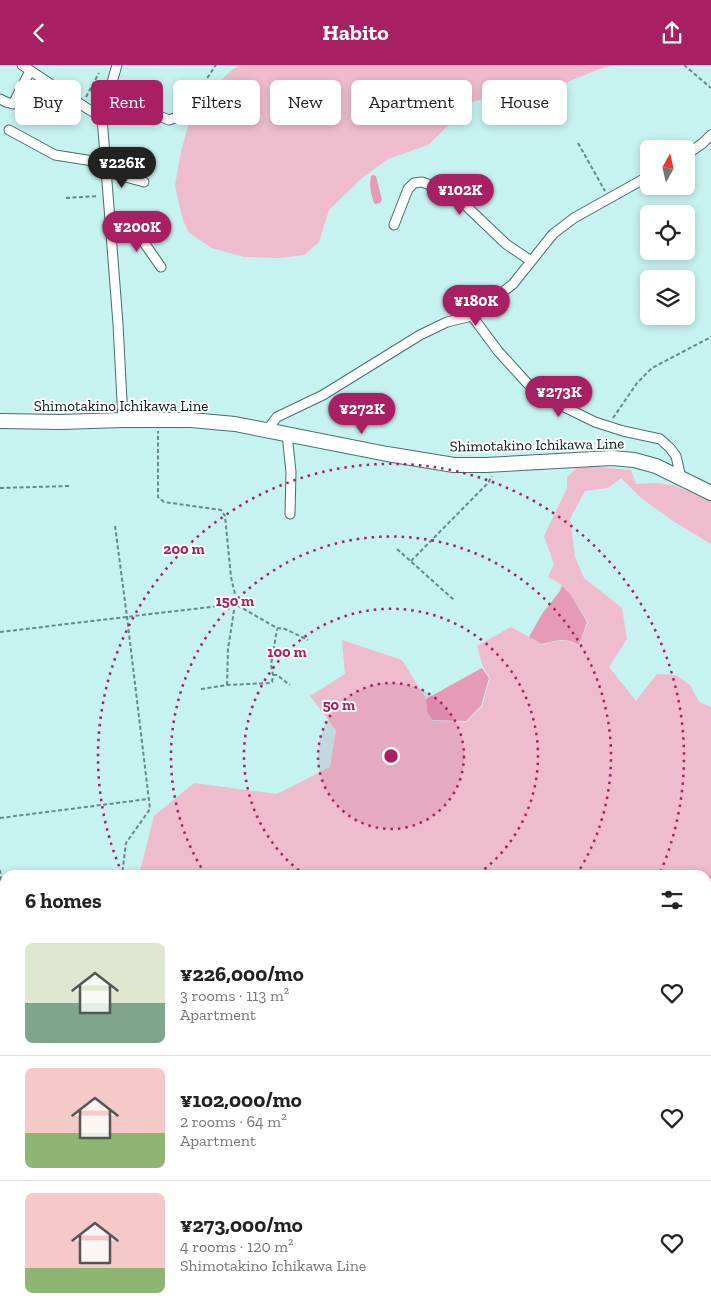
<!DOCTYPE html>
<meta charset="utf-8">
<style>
:root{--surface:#fff;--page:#f6f6f6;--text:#222;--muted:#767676;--line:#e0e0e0;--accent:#a81f64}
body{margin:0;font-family:"Zilla Slab",serif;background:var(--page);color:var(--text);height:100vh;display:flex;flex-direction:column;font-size:19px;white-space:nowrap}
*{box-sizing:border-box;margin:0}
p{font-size:16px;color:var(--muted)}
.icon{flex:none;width:28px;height:28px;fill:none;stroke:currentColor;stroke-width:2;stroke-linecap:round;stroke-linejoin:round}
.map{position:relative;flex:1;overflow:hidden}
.panel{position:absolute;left:0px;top:805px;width:711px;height:445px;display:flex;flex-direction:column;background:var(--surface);border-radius:15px 15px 0 0;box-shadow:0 2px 8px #0003}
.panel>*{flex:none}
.banner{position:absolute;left:15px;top:15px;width:681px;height:45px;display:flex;gap:10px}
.needle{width:32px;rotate:8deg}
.buttons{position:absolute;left:640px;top:75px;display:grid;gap:10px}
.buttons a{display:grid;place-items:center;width:55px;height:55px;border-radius:8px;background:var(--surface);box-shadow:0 2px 8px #0003;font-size:25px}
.price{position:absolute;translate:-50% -42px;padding:0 11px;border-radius:18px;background:var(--accent);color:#fff;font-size:16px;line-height:32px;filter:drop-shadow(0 1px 2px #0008)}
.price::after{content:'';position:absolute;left:50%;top:30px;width:15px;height:11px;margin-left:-8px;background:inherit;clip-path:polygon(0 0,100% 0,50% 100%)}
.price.current{background:#222;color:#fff}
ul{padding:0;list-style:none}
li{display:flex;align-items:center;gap:15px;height:125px;padding:0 25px}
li+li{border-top:1px solid var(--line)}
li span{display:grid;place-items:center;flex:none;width:140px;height:100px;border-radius:8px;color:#555}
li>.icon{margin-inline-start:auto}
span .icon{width:60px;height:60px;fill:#fffc;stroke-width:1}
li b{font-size:21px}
h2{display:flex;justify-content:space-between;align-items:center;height:60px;padding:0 25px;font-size:21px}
.pill{padding:0 18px;border-radius:8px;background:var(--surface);box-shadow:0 2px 8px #0003;font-size:18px;line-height:45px}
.pill.current{background:var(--accent);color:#fff}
header{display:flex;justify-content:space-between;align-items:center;height:65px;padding:0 25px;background:var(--accent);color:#fff;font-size:22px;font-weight:700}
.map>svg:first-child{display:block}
</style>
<header><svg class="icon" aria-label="back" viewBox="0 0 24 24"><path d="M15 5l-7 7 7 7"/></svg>Habito<svg class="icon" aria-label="share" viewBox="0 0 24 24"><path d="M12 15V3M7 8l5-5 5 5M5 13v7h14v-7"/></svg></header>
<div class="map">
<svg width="711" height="1250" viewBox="0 0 711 1250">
<rect width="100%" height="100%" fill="#c6f2f0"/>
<g fill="#eebccd">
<path d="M240,0H617L605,2L532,31L506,27L473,37L428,80L388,94L362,113L329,145L319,177L304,190L279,193L244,192L212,183L189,168L183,155L175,121L180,91L194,39L231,6Z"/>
<path d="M580,400L631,405L636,419L657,418L673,420L711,436V479L673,456L641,433L621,413L608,423L585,426L570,454L575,492L584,513L622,543L627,574L609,602L636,636L657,609L676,610L690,620L699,637L711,642V1250H6L10,1245H706V810H139L154,751L194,718L277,729L330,702L336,665L310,631L345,609L342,575L402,595L426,634L427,647L432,656L466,657L482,642L490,613L483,602L477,581L511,562L543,580C559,575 563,573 579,581L588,557L571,530L564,521L548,512L554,499L544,471L567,423V412Z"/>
</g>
<g fill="#e69ab6">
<path d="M373,110L376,111L382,135L380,138L376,139L374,138C371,129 369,121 371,111Z"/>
<path d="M562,520L571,530L587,557L579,580C563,572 558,575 542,579L529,572L542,549L560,526Z"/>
<path d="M482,603L489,613L481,641L466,656L432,655L427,647L426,634Z"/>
</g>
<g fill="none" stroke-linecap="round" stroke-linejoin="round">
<g stroke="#466f6d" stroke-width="11">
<g id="minor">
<path d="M22,0L88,44L102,52"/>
<path d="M117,0L102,52L118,259L123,355"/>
<path d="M108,30L169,55L180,51L183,47"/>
<path d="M0,34L6,37L13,39L30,6"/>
<path d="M9,65L55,90L106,98"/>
<path d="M686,90L703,78L711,70"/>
<path d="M107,107L144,117"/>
<path d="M394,160L408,124L414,118L422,117L436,122L462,137L506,179L531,196"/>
<path d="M112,173L138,169L161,202"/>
<path d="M472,251L498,286L527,318L552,336L595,357L623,366L660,374L670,383L676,391L681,413"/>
<path d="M267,365L277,352L323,330L420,270L447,257L472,251L513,219L553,169L574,153L649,111"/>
<path d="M287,369L291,407L290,449"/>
</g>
</g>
<g stroke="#466f6d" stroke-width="16">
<path id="secondary" d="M0,356L61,357L123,355H191L235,359L387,389L454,400H486L612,393L634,395L656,401L711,428"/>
</g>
<g stroke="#688786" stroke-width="2" stroke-dasharray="4 2.5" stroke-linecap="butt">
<path d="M684,0L711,23"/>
<path d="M86,32L99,8"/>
<path d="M189,40L216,0"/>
<path d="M578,78L605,126"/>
<path d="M66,133L98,131"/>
<path d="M613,353L637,318L652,303L711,272"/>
<path d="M0,423L69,421"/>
<path d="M115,461L127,552L150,744L126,778L122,810"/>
<path d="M397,484L454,535"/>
<path d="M411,496L488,418L492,411"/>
<path d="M0,567L235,539V529L231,512L225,451L221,445L164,437L158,432V366"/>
<path d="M273,610H277L290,620"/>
<path d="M227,620L228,584L235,539L277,563L285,564L308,575"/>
<path d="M201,624L227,620L269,618L272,617L273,610L271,600L277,564"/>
<path d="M0,753L148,734"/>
<path d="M0,805L5,852"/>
<path d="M0,980H5"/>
<path d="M0,1179H5"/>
<path d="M0,1248L5,1242"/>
</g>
<use href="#minor" stroke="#fff" stroke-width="9"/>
<use href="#secondary" stroke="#fff" stroke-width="14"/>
</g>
<circle cx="391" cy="691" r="73" fill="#a81f64" fill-opacity=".12"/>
<g fill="none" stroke="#a81f64" stroke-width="2.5" stroke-dasharray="2.5 5">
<circle cx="391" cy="691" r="73"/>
<path d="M305 810A147 147 0 1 1 477 810"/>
<path d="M205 809A220 220 0 1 1 577 809"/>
<path d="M122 808A293 293 0 1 1 660 808"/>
</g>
<g text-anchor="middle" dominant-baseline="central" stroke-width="4" stroke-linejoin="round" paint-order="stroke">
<g font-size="15" fill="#071818" stroke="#fff">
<text x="121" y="341">Shimotakino Ichikawa Line</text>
<text transform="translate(537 380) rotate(-1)">Shimotakino Ichikawa Line</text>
</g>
</g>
<circle cx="391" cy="691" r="8" fill="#a81f64" stroke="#fff" stroke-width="2.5"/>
<g font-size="15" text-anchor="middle" font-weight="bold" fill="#a81f64" stroke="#fff" stroke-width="4" stroke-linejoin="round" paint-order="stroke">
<text x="184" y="489">200 m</text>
<text x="235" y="541">150 m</text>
<text x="287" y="592">100 m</text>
<text x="339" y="645">50 m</text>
</g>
</svg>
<div class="buttons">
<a><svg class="needle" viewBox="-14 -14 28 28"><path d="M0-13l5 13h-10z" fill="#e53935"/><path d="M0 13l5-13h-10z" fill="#767676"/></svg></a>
<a><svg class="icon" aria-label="locate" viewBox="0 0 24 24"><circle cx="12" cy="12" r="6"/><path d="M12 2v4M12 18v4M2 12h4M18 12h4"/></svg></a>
<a><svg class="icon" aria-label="layers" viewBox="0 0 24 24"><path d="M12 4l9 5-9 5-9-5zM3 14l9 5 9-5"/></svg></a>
</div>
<b class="price current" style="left:122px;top:124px">¥226K</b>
<b class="price" style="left:460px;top:151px">¥102K</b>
<b class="price" style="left:137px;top:188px">¥200K</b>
<b class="price" style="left:476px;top:262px">¥180K</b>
<b class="price" style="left:559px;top:353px">¥273K</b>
<b class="price" style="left:362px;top:370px">¥272K</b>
<div class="banner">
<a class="pill">Buy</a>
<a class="pill current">Rent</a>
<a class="pill">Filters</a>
<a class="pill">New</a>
<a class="pill">Apartment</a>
<a class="pill">House</a>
</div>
<section class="panel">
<h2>6 homes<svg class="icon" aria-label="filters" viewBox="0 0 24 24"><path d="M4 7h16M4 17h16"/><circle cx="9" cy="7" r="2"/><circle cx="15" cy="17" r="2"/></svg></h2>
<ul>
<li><span style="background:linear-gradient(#dfe7d0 60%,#7fa58c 0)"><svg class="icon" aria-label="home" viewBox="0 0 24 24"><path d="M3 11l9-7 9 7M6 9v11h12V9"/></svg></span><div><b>¥226,000/mo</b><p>3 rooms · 113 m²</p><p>Apartment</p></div><svg class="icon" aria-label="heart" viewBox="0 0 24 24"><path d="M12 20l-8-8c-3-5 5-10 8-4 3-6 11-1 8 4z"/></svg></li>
<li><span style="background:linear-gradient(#f6c9c9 65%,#8fb573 0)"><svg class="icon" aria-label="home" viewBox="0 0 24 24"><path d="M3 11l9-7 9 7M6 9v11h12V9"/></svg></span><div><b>¥102,000/mo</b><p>2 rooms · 64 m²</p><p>Apartment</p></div><svg class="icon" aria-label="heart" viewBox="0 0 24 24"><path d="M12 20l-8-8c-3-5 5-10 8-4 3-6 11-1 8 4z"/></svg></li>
<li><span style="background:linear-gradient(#f6c9c9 75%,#8fb573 0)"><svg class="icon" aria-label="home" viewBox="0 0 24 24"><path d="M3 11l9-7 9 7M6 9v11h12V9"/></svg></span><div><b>¥273,000/mo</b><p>4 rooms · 120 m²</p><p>Shimotakino Ichikawa Line</p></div><svg class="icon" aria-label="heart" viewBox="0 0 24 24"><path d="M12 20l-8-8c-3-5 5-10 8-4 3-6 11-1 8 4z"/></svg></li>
</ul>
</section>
</div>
